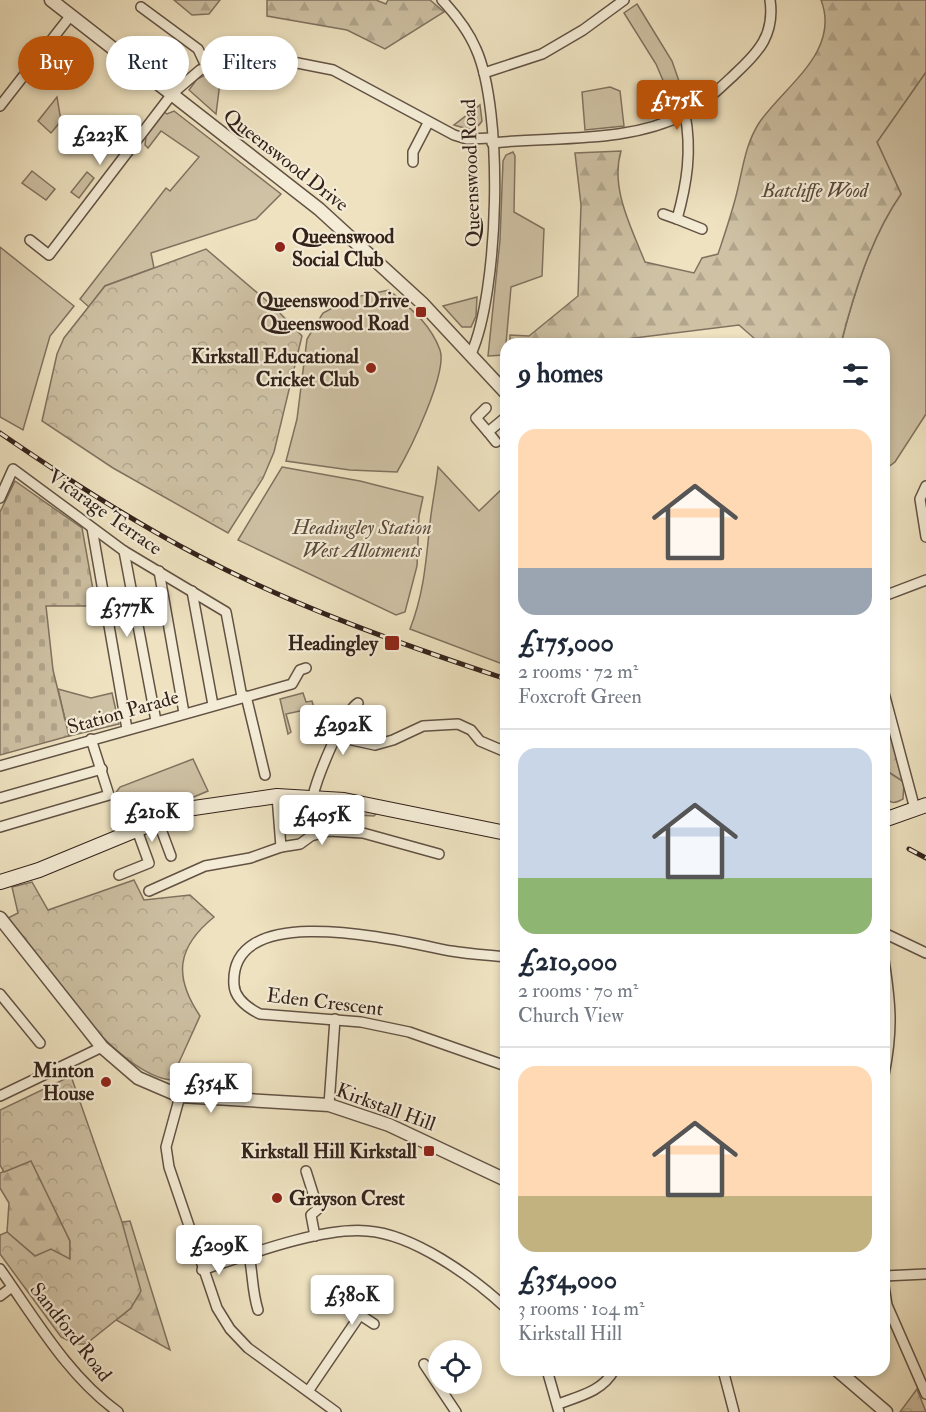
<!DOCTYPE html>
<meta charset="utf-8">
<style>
:root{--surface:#fff;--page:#f2f2f3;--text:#1f2937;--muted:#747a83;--line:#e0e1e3;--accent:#b45309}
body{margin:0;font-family:"IM FELL Double Pica",serif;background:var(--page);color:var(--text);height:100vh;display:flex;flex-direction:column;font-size:22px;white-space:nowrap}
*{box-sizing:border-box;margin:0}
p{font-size:20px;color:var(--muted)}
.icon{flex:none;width:33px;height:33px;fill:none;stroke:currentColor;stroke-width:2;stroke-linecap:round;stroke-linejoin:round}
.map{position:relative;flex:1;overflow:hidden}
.details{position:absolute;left:500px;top:338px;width:390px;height:1038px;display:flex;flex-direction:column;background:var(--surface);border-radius:18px;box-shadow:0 3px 9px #0003}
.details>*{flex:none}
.guide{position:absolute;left:18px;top:36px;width:392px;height:54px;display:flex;gap:12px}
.buttons{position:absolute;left:428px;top:1340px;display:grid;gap:12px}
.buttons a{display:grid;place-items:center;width:54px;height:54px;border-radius:50%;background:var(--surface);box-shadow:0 3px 9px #0003;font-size:30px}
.price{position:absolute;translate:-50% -51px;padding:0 14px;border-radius:6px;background:#fff;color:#222;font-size:20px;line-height:39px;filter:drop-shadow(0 2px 3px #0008)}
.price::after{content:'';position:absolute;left:50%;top:36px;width:18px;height:14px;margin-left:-9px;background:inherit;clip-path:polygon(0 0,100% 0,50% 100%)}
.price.active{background:var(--accent);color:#fff}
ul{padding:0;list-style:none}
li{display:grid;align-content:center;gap:12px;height:318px;padding:0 18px}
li+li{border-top:2px solid var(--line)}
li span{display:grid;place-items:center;height:186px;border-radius:18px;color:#555}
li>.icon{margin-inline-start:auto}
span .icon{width:108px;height:108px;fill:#fffc;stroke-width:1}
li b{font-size:26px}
h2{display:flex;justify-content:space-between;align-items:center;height:72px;padding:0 18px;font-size:26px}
.chip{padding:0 21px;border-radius:27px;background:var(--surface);box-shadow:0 3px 9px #0003;font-size:21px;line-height:54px}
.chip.active{background:var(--accent);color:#fff}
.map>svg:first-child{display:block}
</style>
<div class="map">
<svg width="926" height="1412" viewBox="0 0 926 1412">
<defs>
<pattern id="forest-firs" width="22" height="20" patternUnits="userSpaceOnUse" patternTransform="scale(1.5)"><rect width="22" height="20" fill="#cec1a4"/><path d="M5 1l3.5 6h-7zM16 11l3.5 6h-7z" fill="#b1a68d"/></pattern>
<pattern id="cemetery-stones" width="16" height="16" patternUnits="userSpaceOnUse" patternTransform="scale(1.5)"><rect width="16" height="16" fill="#cec1a4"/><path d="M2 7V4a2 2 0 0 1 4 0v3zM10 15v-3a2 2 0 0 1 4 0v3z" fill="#b1a68d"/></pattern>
<pattern id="park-crowns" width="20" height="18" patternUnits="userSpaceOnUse" patternTransform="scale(1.5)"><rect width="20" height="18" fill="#cec1a4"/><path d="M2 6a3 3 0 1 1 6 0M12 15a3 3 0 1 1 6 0" fill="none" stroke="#b1a68d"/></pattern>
</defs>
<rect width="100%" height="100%" fill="#eee2c0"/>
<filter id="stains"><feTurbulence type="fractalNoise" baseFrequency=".00333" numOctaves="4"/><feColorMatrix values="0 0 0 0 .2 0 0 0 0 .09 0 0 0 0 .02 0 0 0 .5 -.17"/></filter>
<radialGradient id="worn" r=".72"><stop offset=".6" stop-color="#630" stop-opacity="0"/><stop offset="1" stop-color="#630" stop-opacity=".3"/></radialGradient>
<g fill="#cec1a4" stroke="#807260" stroke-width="1.5">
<path d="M637,4L672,61L686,101L674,106L656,64L624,13Z"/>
<path d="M222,67L216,114L189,90L197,79Z"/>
<path d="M926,72V414L895,462L884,470V344H841C854,293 871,237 901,194L877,142Z"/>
<path d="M610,87L620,91L624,126L585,130L582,92Z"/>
<path d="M57,97L61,121L51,133L38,121Z"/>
<path d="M480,105L482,121C475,133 465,128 454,125Z"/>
<path d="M174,111L281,194L256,219L151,253L154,268L105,286L89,307L80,299L166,188L170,191L199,157L161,131L148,148L145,145L146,136L164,112L167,114Z"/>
<path d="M513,152L515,156L514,212L544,229L542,276L511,287L505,355L488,356L500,240L503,161L506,155Z"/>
<path d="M32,171L55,189L46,200L22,183Z"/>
<path d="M87,172L94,178L79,198L71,192Z"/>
<path d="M0,247L74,306L50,336L23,430L0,417Z"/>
<path d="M389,290C410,308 430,323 440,350C448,372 410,450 397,472L350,470L286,461L297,419L307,339L323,313L351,298Z"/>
<path d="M477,297L476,316L471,327H462L443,306Z"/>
<path d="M282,467L360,481L423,497L419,516L417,566L405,612L396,615L238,540Z"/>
<path d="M438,467L479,511L505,486V665L410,629C424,593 426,561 430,523C432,504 436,486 438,467Z"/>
<path d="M58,689L91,698L112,693L119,724L69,736Z"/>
<path d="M303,693L306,702L312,701L314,708L286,714L291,732L288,734L280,699Z"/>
<path d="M193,759L208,791L120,828L111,799L120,787Z"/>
<path d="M884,769L904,782L903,799C894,804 891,804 884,796Z"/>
<path d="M297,803L335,805L377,813L374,816L288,811Z"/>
</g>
<g fill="url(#forest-firs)" stroke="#807260" stroke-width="1.5">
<path d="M174,0H220L209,14L192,15Z"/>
<path d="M267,0H376L386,4L388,0H430L444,12L385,49L347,30L267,16Z"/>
<path d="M821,0H926V72L877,142L901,194C871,237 854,293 841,343H755V339L739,325L594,343H510V335L529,336L578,296L581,205L575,153L621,151C610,188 631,227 645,262L694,273L702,258L718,254C725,233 732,213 737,192C743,168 745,145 759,123C784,86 841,52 821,0Z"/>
<path d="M884,709L904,782L884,769Z"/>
<path d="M31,1160L70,1241V1260L35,1256L7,1232L9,1203L0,1188V1173Z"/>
<path d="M130,1221L170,1350L116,1320L131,1308L100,1237L122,1222Z"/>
</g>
<path fill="url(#cemetery-stones)" stroke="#807260" stroke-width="1.5" d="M15,481L82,528L96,606H46L53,670L69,736L0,755V512Z"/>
<g fill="url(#park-crowns)" stroke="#807260" stroke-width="1.5">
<path d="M206,249L274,307L302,336L274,452L263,478L228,533L113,468L42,421L57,354L64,338L105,286Z"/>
<path d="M134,880L144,900L190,895L214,917C177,947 173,976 200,1016L171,1080C116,1074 39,963 8,918L18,913L12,887L32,882L48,910Z"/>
<path d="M71,1076L122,1222L141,1291L131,1308L86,1344H75L61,1337L0,1254V1235L7,1232L35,1256L51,1249L70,1259V1241L31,1161L4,1172L0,1165V1110Z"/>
<path d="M917,1389L926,1412H900Z"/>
</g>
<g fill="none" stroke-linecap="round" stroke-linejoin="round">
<g stroke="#625244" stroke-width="12">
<g id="minor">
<path d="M442,0C456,15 468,30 476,49C504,111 499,292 471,354"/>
<path d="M141,7L198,49L206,66"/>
<path d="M484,73L542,54L583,30L624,0"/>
<path d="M0,106L71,15"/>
<path d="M492,143C555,136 627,144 685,114C704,104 720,88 735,74C759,52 775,34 770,0"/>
<path d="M413,162V152L428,123"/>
<path d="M663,214L677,219C687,183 692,151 685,114"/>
<path d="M677,219L702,229"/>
<path d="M30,240L49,255L172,94L200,70L219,61L262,56L333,70L454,135L467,139L492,138"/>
<path d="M486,408L476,418L488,432L506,417"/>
<path d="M488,432L496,442"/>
<path d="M926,486L920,499L926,537"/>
<path d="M0,498L13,469L124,551L226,612L242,697"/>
<path d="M92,528L127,729"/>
<path d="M124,551L156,721"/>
<path d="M159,571L184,713"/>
<path d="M192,591L213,705"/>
<path d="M884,596L926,580"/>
<path d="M884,693L915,809"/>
<path d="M246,696L265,775"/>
<path d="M338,737L375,745L393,740L423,726L458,724L471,730L480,741L506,752"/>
<path d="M0,766L292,684L300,670L306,668"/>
<path d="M277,796L281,847L300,844L311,836L329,831L363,833L439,854"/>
<path d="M313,796C317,778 343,712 358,703"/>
<path d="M0,798L102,769"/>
<path d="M158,821L171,856"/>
<path d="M0,827L109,795L91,739"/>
<path d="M119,875L149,863L137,830"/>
<path d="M149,891L205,866L250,858L281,847"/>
<path d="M884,933L926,953"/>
<path d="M506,957C487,955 469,954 451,951C407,943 228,896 234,985C235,999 248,1008 260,1014L361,1022L409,1032L506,1066"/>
<path d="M884,960C891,1006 893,1029 884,1075"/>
<path d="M0,994L40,1043"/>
<path d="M0,1096L102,1047"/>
<path d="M180,1096L166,1147L169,1167L217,1308L230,1329L248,1348L336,1412"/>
<path d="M329,1105L335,1019"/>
<path d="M306,1171L318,1209L311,1215L315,1236"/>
<path d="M249,1255C253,1275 252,1291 258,1310"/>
<path d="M0,1269C36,1320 68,1376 118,1412"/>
<path d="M202,1270C247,1255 321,1227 367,1231C413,1234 473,1277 506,1308"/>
<path d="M884,1276L926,1274"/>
<path d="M884,1286L887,1305L926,1394"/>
<path d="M0,1296L12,1287"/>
<path d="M345,1305L374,1324"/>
<path d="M424,1364L456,1412"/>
<path d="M547,1370L559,1412"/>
<path d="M723,1370L734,1412"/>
<path d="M309,1390L360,1315"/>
<path d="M558,1404C580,1396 603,1391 614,1370"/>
</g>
</g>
<g stroke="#625244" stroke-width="15">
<g id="tertiary">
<path d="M51,0L319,209L423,304L506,393"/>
<path d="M0,918L102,1047L138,1078L180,1096L329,1105L389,1125L506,1180"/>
<path d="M837,1370L886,1412"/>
</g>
</g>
<g stroke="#33221b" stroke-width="16">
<g id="secondary">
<path d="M884,820L926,805"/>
<path d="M0,882L39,870L187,809L277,796L344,800L506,833"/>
</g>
</g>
<use href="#minor" stroke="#f4ecd6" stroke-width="9"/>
<use href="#tertiary" stroke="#f4ecd6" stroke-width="12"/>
<use href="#secondary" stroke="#f4ecd6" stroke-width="14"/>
<g stroke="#33221b" stroke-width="5">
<g id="rail">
<path d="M0,433C64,477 128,519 197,555C295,607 401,644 506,679"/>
<path d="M909,849L926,858"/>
</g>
</g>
<use href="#rail" stroke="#f4ecd6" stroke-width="3" stroke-dasharray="9" stroke-linecap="butt"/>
</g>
<g fill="#8f2418" stroke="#f4ecd6" stroke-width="2">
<circle cx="280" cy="247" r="6"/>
<rect x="415" y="306" width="12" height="12" rx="3"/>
<circle cx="371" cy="368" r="6"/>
<rect x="384" y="635" width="16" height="16" rx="3"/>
<circle cx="106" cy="1082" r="6"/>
<rect x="423" y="1145" width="12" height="12" rx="3"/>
<circle cx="277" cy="1198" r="6"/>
</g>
<g text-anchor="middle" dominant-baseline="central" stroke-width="4.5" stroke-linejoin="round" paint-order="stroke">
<g font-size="20" fill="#33221b" stroke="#f4ecd6">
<text transform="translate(286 160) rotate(38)">Queenswood Drive</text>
<text transform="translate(471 173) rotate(-92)">Queenswood Road</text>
<text transform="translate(105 512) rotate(35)">Vicarage Terrace</text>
<text transform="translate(123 712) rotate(-16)">Station Parade</text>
<text transform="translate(325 1002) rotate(7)">Eden Crescent</text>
<text transform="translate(386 1107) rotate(20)">Kirkstall Hill</text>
<text transform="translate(71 1332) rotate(52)">Sandford Road</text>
</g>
<g font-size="20" font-style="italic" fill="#5a4a3d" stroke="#f4ecd6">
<text x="815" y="190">Batcliffe Wood</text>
<text x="362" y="527">Headingley Station<tspan x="362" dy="23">West Allotments</tspan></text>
</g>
<g font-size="20" font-weight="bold" fill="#33221b" stroke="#f4ecd6" text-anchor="end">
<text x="292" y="236" text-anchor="start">Queenswood<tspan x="292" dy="23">Social Club</tspan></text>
<text x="409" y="300">Queenswood Drive<tspan x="409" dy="23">Queenswood Road</tspan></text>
<text x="359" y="356">Kirkstall Educational<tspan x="359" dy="23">Cricket Club</tspan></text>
<text x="378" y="643">Headingley</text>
<text x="94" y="1070">Minton<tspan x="94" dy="23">House</tspan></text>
<text x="417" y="1151">Kirkstall Hill Kirkstall</text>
<text x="289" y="1198" text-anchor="start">Grayson Crest</text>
</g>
</g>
<rect width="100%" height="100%" filter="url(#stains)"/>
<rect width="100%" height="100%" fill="url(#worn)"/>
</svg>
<div class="buttons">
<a><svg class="icon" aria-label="locate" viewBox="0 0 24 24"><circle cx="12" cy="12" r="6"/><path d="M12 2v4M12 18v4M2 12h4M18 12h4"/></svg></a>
</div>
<b class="price active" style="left:677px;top:131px">£175K</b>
<b class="price" style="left:100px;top:166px">£223K</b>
<b class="price" style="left:127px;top:638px">£377K</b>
<b class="price" style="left:343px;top:756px">£292K</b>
<b class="price" style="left:152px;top:843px">£210K</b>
<b class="price" style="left:322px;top:846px">£405K</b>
<b class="price" style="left:211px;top:1114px">£354K</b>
<b class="price" style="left:219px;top:1276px">£209K</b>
<b class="price" style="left:352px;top:1326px">£380K</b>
<div class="guide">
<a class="chip active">Buy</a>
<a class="chip">Rent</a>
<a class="chip">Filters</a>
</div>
<section class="details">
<h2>9 homes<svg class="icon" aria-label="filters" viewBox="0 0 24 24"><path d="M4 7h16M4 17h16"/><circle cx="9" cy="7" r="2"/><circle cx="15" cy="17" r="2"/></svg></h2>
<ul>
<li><span style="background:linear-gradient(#ffd9b3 75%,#9aa5b1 0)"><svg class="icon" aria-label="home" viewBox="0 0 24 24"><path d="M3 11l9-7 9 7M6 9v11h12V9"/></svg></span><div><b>£175,000</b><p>2 rooms · 72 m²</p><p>Foxcroft Green</p></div></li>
<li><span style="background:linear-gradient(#c9d6e8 70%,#8fb573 0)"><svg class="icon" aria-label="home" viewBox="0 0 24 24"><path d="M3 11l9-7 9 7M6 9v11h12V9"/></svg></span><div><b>£210,000</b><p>2 rooms · 70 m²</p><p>Church View</p></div></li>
<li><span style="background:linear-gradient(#ffd9b3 70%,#c2b280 0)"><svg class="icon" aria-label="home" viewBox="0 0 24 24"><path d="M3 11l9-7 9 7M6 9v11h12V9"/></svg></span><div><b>£354,000</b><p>3 rooms · 104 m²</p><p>Kirkstall Hill</p></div></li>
</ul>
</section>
</div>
